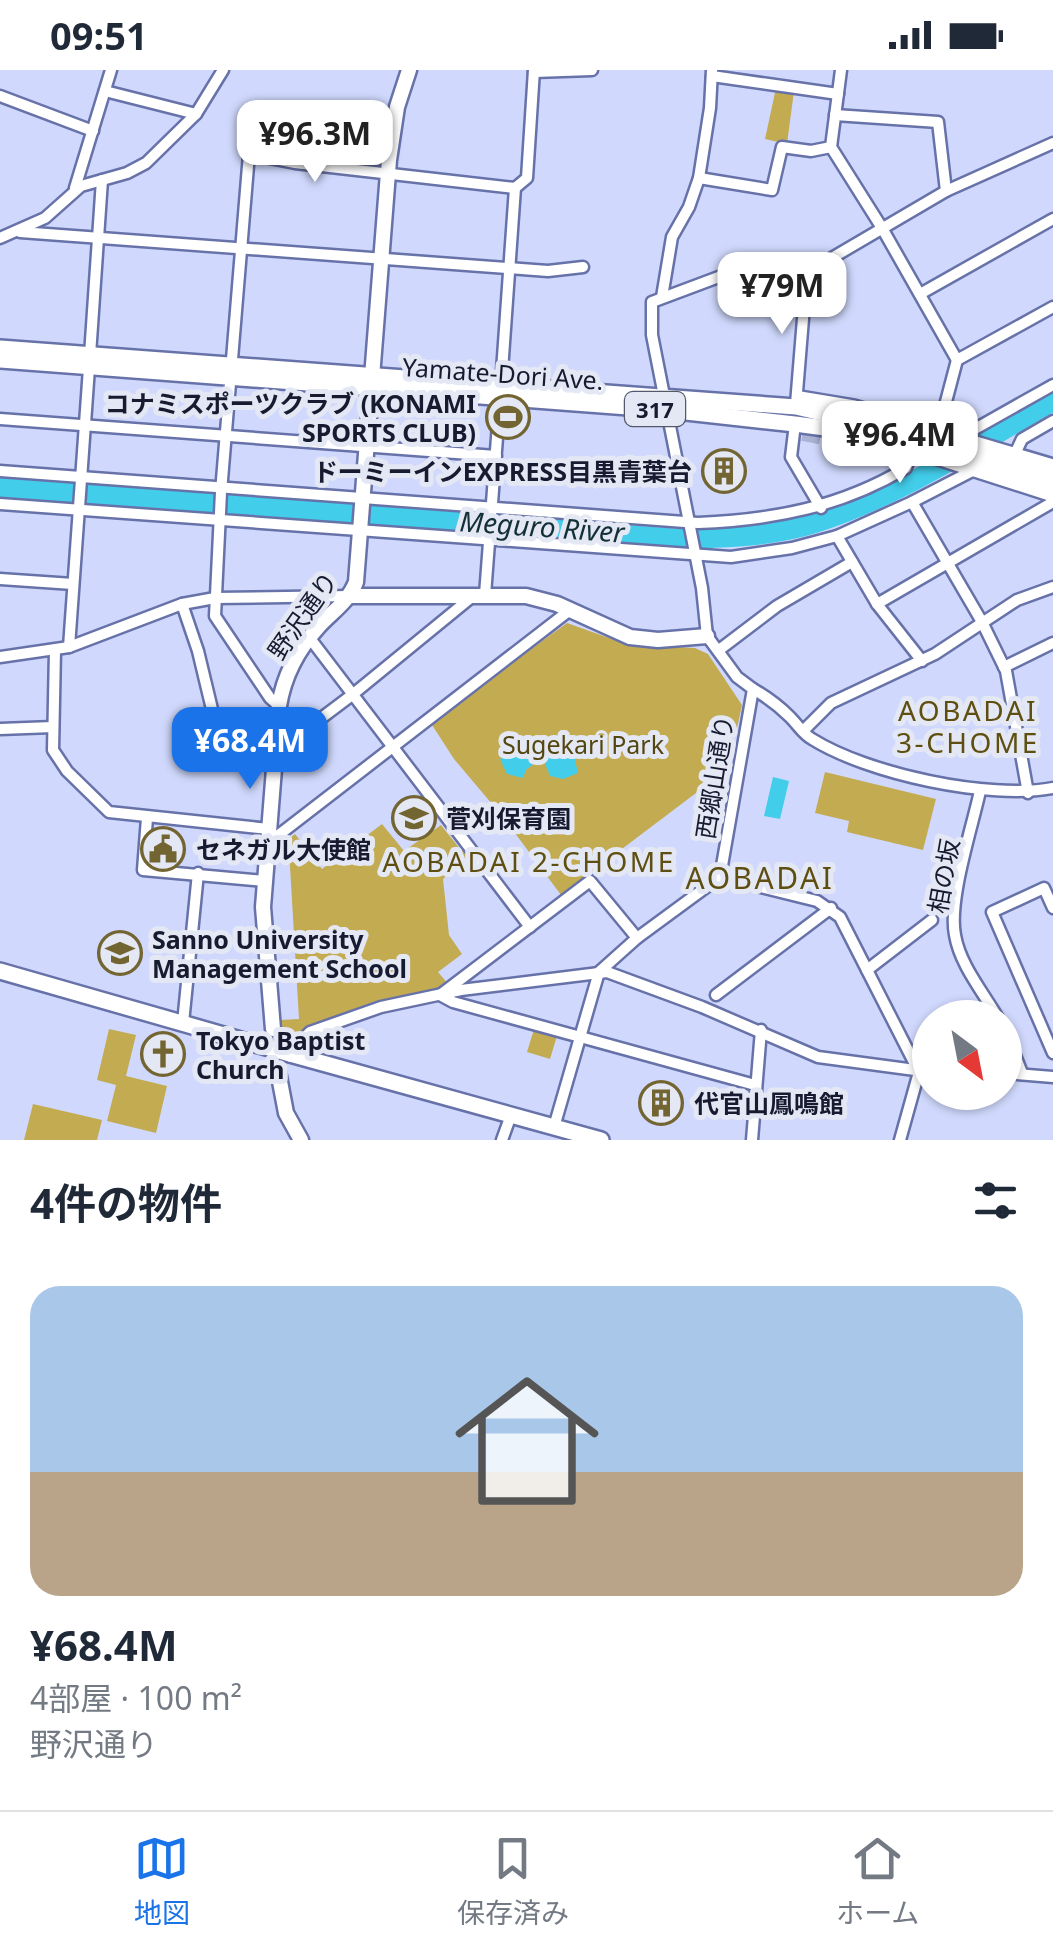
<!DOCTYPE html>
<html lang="ja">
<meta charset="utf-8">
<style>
:root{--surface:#fff;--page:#f2f2f3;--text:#1f2937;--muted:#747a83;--line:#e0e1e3;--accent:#1a73e8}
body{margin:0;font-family:"Noto Sans","Noto Sans JP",sans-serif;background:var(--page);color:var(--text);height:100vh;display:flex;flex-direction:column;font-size:38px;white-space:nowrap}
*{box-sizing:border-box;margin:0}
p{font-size:32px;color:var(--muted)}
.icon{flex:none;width:55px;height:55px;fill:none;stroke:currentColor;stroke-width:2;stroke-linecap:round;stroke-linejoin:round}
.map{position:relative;height:1070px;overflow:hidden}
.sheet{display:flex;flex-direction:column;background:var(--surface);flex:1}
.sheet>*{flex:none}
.needle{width:65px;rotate:148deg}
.tools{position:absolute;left:912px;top:930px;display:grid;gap:20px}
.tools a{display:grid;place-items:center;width:110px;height:110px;border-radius:50%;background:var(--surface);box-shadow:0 2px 8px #0004;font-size:50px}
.price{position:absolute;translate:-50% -85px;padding:0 22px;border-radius:20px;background:#fff;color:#222;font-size:32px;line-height:65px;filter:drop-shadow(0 2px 5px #0008)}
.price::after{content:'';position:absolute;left:50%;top:60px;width:30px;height:22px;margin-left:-15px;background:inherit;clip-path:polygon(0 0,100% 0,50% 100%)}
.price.active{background:var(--accent);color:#fff}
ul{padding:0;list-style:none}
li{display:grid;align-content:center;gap:20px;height:530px;padding:0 30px}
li+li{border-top:2px solid var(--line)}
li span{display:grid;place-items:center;height:310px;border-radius:30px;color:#555}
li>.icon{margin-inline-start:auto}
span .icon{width:180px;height:180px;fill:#fffc;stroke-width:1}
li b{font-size:42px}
h2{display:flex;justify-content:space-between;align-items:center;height:120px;padding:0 30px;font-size:42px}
.status{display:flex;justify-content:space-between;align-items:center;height:70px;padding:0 50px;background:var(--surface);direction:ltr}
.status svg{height:28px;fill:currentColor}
.tab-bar{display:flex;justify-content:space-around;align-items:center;height:140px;border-top:2px solid var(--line);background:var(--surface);font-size:28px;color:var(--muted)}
.tab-bar a{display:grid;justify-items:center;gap:5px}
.tab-bar .active{color:var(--accent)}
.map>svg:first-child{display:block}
</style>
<div class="status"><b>09:51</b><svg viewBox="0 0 49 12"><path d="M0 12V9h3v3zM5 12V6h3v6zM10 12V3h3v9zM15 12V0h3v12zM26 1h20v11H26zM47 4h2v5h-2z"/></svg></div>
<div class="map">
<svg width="1053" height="1070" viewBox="0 0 1053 1070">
<rect width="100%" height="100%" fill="#d0d9fd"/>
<g fill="#c3ab52">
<path d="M776,18L794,21L787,74L765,69Z"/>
<path d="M338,59V91L318,88L329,61Z"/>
<path d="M567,553L626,574L695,578L708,584L742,635L737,658L696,723L561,825L503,747L454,689L432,655L434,649Z"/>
<path d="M825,702L936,729L923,780L847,762L849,751L815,743Z"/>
<path d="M382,754L404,781L441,755L460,779L471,784L443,809L449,865L462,884L438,902L449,915L442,920L380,933L299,962H283L280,950L299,949L289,780L276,779L295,764L322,799Z"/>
<path d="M109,959L136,965L126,1006L167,1016L156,1063L107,1051L116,1015L97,1010Z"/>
<path d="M534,959L557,966L550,989L527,982Z"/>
<path d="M33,1034L102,1050L97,1070H24Z"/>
</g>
<g fill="#42cdea">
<path d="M563,671L568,676L579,674L581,683L575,690L578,703L563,709L550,706L543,689L553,677Z"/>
<path d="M510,686L536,690V692L526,700L523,708L507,704L500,689Z"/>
<path d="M773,707L789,711L780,749L764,746Z"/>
</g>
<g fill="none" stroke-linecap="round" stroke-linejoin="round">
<path stroke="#42cdea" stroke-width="20" d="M0,417L679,469C724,468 771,467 815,453C899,426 976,375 1053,331"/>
<path stroke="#abb3d4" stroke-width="14" stroke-dasharray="14 7" stroke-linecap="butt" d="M273,959L278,1001"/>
<g stroke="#abb3d4" stroke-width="18" stroke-dasharray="18 9" stroke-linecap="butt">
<path d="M729,339L802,348"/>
<path d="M803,362L866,374"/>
</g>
<g stroke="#6772a9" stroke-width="15">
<g id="street">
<path d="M841,0L831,77L882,158L957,290"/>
<path d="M534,2L592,0"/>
<path d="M712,6L838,24"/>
<path d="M105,21L196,44"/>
<path d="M0,26L93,61"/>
<path d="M835,45L938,52L946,121"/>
<path d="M699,108L772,120L782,77L811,81L831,77"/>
<path d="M75,118L111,0"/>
<path d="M20,162L548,201L583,197"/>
<path d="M0,168L45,148L81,116L127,103L146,93L196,44L223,0"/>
<path d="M920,224L1053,149"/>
<path d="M662,227L672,167L689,137L699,108L710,38L712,0"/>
<path d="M90,285L102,110"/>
<path d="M501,315L515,118"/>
<path d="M796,334L807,200"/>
<path d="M0,349L496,386"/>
<path d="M795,354L791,387L821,438"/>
<path d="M938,362L957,290L1053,237"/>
<path d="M959,368L1053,315"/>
<path d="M1014,386L1022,369L1053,351"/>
<path d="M0,401L698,453C773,450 841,437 906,398L913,379"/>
<path d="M912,432L982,552L1006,601L1028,723"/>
<path d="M0,434L731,487L792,478L837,466L877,534L922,591"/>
<path d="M837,466L912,432L976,399"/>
<path d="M0,509L73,514"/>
<path d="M485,525L500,328"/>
<path d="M182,534L198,581L217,660"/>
<path d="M877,534L1053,432"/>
<path d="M309,567L530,857"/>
<path d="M69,577L89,298"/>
<path d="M55,580L53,680L67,701L109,742L269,759"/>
<path d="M719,580L777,536L852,492"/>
<path d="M0,587L69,577L182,534L215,528L350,526"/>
<path d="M1004,597L1053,573"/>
<path d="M753,619C767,627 779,636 790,647C798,655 803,664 812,669C868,704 989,730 1053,718"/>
<path d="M279,636L270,628L215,546L221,422L249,84L295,93L515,118L527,108L534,0"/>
<path d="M0,659L53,657"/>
<path d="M803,661L831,633L935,584L1017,530L1053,517"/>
<path d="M275,683L352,625L473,526"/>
<path d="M980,721C972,758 948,830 955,865C960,895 983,922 998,948"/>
<path d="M147,748L143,800L264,811"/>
<path d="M267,774L570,540"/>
<path d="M720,807L753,619L737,607L707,566L702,518L652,265V232L732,202L813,199L946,121L1053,73"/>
<path d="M720,807L817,831L840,847L919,1002L900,1070"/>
<path d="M1053,838L1044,818L992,842L1053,983"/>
<path d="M637,868L590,811L440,925L453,932L755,1015"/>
<path d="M189,898L269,906"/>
<path d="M867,900L932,850"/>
<path d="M716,925L831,838"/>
<path d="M183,953L198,803"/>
<path d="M1005,960L1022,1003"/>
<path d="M297,986L301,971L310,962L381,937L461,920L607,902L702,937L818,987L930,1002"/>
<path d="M1005,1003L1053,1007"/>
<path d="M554,1057L599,902L637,868L720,807"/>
<path d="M502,1070L511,1045"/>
<path d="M752,1070L761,960"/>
</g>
</g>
<g stroke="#6772a9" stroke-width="19">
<g id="secondary">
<path d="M350,526H526L557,534L630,567L658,570L707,566"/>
<path d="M273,959L263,837L279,636C284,605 298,579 319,556C332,542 349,531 356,512L389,90L397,37L409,0"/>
<path d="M278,1001L286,1043L301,1070"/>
</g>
</g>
<g stroke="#6772a9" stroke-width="20">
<g id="primary">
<path d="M0,278L796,337L882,357L1053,410"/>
<path d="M0,290L668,340L795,354L840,360L913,379L1053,424"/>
<path d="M800,329L854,338L1053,397"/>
<path d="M0,901L255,974"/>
<path d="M290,984L601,1070"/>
</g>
</g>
<use href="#street" stroke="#fff" stroke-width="10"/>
<use href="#secondary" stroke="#fff" stroke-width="14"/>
<use href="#primary" stroke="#fff" stroke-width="15"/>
<g stroke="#6772a9" stroke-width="20" stroke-linecap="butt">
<path id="primary-bridge" d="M255,974L290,984"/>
</g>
<use href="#primary-bridge" stroke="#fff" stroke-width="15"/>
</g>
<defs>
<g id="stadium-ring" transform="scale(2.25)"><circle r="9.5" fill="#e4e7f4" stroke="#736532" stroke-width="1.5"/><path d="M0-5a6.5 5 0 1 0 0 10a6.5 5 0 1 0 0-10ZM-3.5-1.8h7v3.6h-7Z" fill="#736532"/></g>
<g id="building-ring" transform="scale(2.25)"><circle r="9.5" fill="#e4e7f4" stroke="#736532" stroke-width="1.5"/><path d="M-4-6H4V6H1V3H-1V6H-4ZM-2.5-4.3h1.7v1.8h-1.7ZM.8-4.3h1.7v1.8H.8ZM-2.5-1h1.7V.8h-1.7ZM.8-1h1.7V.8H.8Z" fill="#736532"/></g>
<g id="school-ring" transform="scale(2.25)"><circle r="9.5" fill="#e4e7f4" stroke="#736532" stroke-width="1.5"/><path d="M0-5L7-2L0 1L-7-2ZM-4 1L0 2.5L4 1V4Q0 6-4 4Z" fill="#736532"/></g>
<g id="civic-ring" transform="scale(2.25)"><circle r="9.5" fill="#e4e7f4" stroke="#736532" stroke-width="1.5"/><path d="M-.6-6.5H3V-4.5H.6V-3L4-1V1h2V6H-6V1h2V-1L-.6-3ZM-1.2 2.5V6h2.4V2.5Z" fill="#736532"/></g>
<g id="university-ring" transform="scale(2.25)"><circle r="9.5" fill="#e4e7f4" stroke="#736532" stroke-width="1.5"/><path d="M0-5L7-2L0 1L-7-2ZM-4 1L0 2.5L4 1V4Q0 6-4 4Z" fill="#736532"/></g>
<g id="church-ring" transform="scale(2.25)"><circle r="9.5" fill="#e4e7f4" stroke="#736532" stroke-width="1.5"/><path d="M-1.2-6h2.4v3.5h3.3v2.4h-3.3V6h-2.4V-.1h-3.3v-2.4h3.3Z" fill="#736532"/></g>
</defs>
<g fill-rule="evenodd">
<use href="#stadium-ring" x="508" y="347"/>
<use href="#building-ring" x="724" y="401"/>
<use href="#school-ring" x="414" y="748"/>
<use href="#civic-ring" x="163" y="779"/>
<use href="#university-ring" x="120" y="883"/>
<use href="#church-ring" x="163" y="984"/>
<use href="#building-ring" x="661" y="1033"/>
</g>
<g text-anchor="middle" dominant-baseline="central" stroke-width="10" stroke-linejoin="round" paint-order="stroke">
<rect fill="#e4e7f4" stroke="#54586b" stroke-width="2.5" x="625" y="322" width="60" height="34" rx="8"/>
<g font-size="22" font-weight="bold" fill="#171b30">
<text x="655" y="339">317</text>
</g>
<g font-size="25" fill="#171b30" stroke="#e4e7f4">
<text transform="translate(503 303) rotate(4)">Yamate-Dori Ave.</text>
<text transform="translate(302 545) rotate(-55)">野沢通り</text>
<text transform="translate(714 707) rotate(-81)">西郷山通り</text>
<text transform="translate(943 806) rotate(-80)">相の坂</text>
</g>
<g font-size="25" font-weight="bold" fill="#171b30" stroke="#e4e7f4" text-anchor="start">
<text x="476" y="333" text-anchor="end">コナミスポーツクラブ (KONAMI<tspan x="476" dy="29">SPORTS CLUB)</tspan></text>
<text x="692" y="401" text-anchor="end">ドーミーインEXPRESS目黒青葉台</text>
<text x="446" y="748">菅刈保育園</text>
<text x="196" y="779">セネガル大使館</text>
<text x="152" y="869">Sanno University<tspan x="152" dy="29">Management School</tspan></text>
<text x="196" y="970">Tokyo Baptist<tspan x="196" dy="29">Church</tspan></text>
<text x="694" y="1033">代官山鳳鳴館</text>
</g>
<g font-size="25" fill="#53460e" stroke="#e4e7f4">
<text x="583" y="674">Sugekari Park</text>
</g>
<g font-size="28" font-style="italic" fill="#133037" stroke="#e4e7f4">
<text transform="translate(542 456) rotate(4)">Meguro River</text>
</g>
<g font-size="28" letter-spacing="2.5" fill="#5e4f11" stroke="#e4e7f4">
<text x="968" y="640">AOBADAI<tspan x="968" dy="32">3-CHOME</tspan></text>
<text x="529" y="791">AOBADAI 2-CHOME</text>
</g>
<g font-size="30" letter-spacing="2.5" fill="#5e4f11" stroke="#e4e7f4">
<text x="760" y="807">AOBADAI</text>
</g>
</g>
</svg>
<div class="tools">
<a><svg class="needle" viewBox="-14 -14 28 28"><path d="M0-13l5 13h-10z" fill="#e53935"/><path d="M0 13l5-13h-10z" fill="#747a83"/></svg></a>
</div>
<b class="price" style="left:315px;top:115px">¥96.3M</b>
<b class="price" style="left:782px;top:267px">¥79M</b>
<b class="price" style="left:900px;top:416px">¥96.4M</b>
<b class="price active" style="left:250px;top:722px">¥68.4M</b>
</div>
<section class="sheet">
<h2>4件の物件<svg class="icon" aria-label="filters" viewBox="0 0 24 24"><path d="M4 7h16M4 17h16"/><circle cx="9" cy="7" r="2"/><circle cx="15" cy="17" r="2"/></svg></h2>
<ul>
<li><span style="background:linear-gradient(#a9c7e8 60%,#b9a48a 0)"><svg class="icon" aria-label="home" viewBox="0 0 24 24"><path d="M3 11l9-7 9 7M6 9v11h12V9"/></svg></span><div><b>¥68.4M</b><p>4部屋 · 100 m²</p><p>野沢通り</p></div></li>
</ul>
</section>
<nav class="tab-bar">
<a class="active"><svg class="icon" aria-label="map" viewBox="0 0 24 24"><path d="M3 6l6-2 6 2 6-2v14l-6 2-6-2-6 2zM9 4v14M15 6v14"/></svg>地図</a>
<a><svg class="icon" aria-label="saved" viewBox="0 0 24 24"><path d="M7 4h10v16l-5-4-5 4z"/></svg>保存済み</a>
<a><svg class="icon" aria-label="home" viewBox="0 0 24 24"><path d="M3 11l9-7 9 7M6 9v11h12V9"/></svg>ホーム</a>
</nav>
